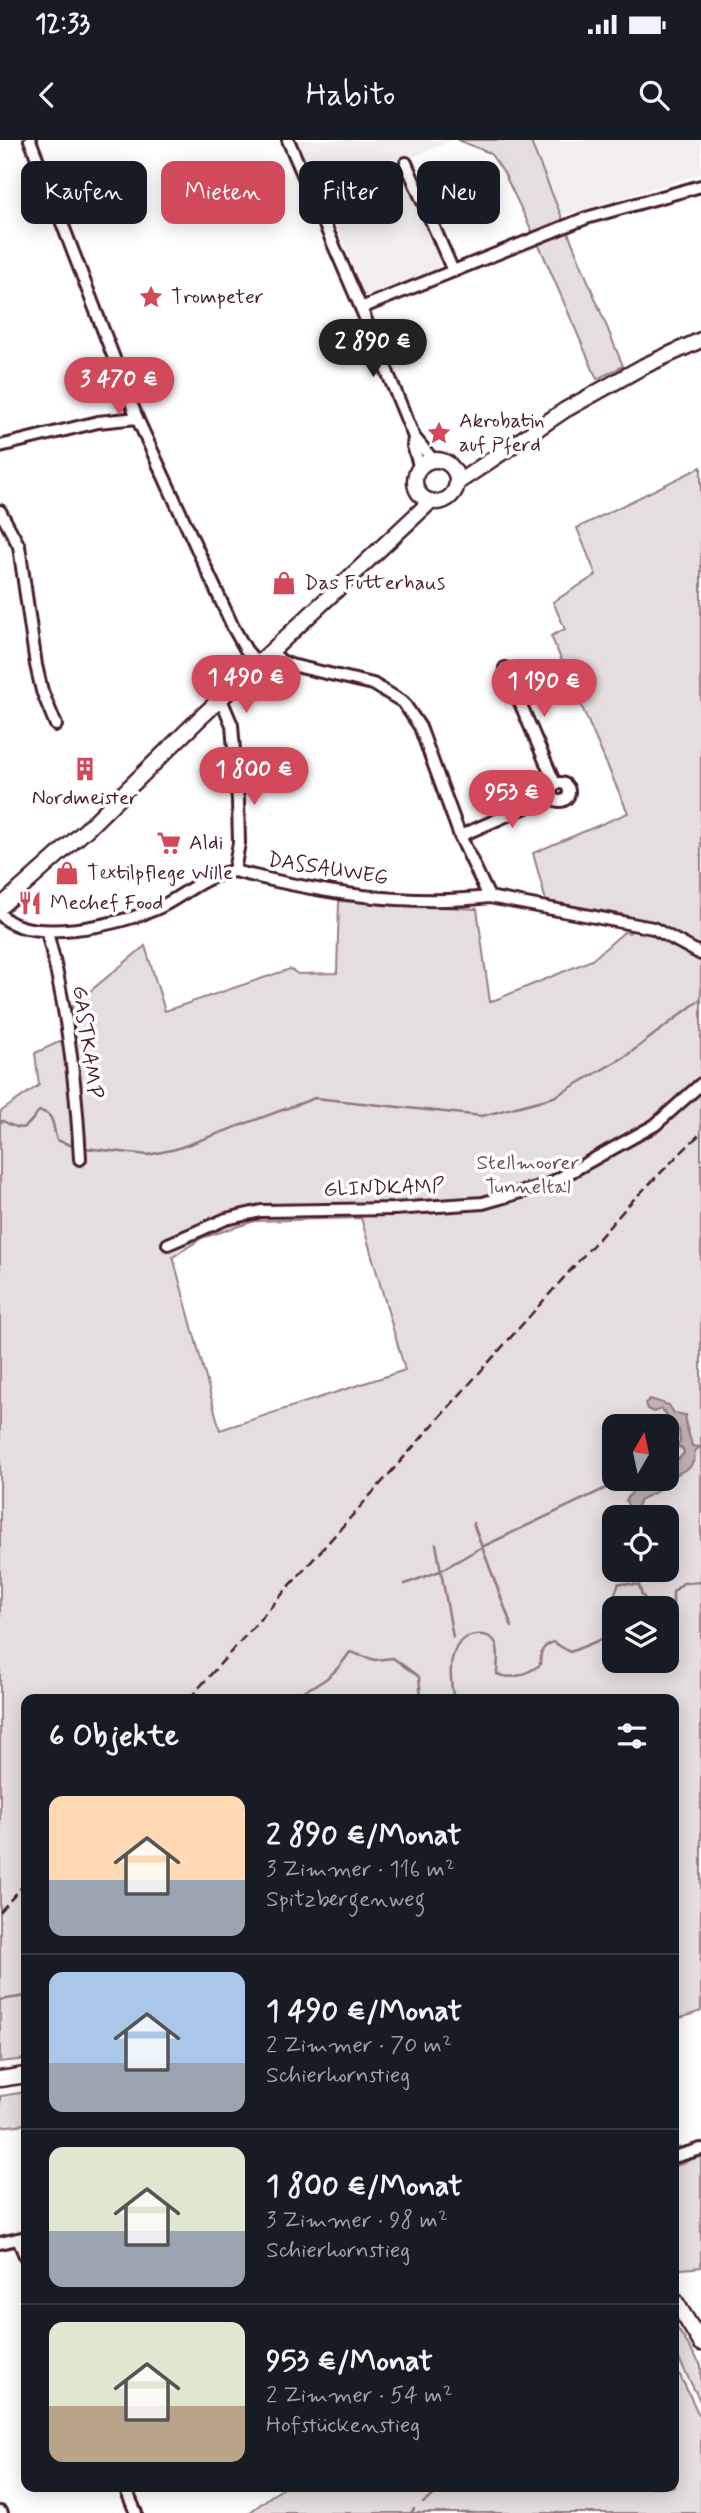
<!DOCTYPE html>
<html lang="de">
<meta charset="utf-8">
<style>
:root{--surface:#171b24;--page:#242831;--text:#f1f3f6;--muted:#9ea1a6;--line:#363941;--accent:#d1495b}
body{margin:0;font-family:Mynerve,sans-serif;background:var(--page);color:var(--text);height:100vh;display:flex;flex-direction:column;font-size:26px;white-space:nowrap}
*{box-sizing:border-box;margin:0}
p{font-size:23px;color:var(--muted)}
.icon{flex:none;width:38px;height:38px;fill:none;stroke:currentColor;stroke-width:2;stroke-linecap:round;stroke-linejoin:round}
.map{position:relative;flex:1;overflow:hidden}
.drawer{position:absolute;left:21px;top:1554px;width:658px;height:798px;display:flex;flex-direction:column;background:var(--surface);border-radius:14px;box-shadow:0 4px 18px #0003}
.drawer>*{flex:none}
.top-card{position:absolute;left:21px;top:21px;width:660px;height:63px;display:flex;gap:14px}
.needle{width:46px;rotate:9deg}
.fabs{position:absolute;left:602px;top:1274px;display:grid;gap:14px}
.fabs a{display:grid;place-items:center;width:77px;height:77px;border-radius:14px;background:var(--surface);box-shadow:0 4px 18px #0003;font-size:35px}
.price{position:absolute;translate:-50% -60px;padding:0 16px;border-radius:24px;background:var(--accent);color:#fff;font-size:23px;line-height:46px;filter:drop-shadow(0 2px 4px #0008)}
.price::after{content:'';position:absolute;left:50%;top:42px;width:21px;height:16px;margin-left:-10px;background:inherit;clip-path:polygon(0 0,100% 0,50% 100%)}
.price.current{background:#222;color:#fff}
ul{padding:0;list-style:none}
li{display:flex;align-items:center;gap:21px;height:175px;padding:0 28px}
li+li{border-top:2px solid var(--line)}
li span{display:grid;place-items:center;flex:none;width:196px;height:140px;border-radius:14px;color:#555}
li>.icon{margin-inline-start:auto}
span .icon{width:84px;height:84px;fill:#fffc;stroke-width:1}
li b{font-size:30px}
h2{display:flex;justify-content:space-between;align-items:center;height:84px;padding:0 28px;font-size:30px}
.chip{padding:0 24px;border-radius:14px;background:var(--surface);box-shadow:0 4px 18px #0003;font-size:24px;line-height:63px}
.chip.current{background:var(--accent);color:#fff}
.status{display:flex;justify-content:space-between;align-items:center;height:49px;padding:0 35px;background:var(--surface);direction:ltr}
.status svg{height:19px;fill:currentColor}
header{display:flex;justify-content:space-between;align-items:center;height:91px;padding:0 28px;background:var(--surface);font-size:32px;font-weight:600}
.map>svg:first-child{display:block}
</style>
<div class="status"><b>12:33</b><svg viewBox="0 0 49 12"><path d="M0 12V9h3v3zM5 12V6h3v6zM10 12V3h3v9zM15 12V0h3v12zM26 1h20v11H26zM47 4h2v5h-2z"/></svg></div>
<header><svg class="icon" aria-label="back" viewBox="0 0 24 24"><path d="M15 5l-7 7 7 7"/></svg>Habito<svg class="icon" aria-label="search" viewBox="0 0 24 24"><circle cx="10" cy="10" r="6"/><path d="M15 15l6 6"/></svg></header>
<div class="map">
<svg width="701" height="2373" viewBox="0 0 701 2373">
<rect width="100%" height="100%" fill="#fff"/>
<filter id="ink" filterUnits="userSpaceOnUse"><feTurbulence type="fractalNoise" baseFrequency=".0143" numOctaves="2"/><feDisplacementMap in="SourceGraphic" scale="14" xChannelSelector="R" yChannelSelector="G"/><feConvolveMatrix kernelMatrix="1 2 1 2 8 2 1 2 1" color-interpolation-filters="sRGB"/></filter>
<g filter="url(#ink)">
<g fill="#f2eeef">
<path d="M294,0H453L398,24L438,111L439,121L436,130L378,156H366L361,153L356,133L332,76L322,63Z"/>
<path d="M530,0H701V34L562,76Z"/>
</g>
<g fill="#e5dee0" stroke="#987e86" stroke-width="2" fill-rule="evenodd">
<path d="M458,0H530L623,226L597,239L543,114L504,33L490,13Z"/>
<path d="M701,327V1871L674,1880V1559H26V1919L0,1922V972L39,945L35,913L63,900L76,1004L85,1000L72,866L145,806L165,871L290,829L298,834L337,833L339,761L477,769L490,862L592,820L624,792L629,793L645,781L621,774L546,761L533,713L628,673L551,496L565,489L553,462L596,435L577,388ZM361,1078L405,1230L220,1290L173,1117L202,1098L255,1081ZM614,1286H667V1339H614ZM614,1377H667V1430H614ZM614,1468H667V1521H614Z"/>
<path d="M26,1952V1984L0,1987V1956Z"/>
<path d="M701,2015V2127L674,2130V2027Z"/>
<path d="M674,2183L701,2225V2263L674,2209Z"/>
<path d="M674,2223L701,2279V2373H249L283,2347H674Z"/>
</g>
<path fill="#c1b3b6" stroke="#91787e" stroke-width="2" d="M650,1259L669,1265L674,1273L686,1275C684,1288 690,1293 692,1306L700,1307L695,1311L694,1320L690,1327L663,1342L656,1352L641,1359L636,1368H629L626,1360L632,1352L634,1343L641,1339H667V1309L672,1317L679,1319L684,1313L683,1309L677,1306L680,1302L679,1290L662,1269L653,1272L647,1269L645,1263Z"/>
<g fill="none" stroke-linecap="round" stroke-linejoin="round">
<g stroke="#91787e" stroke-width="2.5">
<path d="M0,982L3,981C26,994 26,987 39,971C56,973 52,988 57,1000L73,1006"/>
<path d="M85,1008L148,1015L176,1009L315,958L482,976L554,957L626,916L701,859"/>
<path d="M473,1383L512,1487"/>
<path d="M436,1404L453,1497"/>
<path d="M405,1444L440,1431L482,1407L621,1341L634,1343"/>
<path d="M667,1480L673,1479V1452L683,1443L701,1442"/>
<path d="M285,1559C317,1545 330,1542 350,1512L375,1520L393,1518L419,1537L421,1557L433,1559"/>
<path d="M447,1559L453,1555C450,1539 448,1516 460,1502C469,1492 494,1491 497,1507C499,1515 497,1526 497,1534C512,1541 526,1534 540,1525C540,1513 541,1507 553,1502L570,1512L600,1500L610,1489L608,1472L619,1443L639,1445L642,1455L653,1468"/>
<path d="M0,1860L26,1856"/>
<path d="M423,2363L444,2347"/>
<path d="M411,2373L414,2369"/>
<path d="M462,2373H473"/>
</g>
<g stroke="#4a1f2b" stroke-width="16">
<g id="minor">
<path d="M30,0L137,278L233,487L246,510L259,525"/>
<path d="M288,0L361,168L414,297L413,306L420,328"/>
<path d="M406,23L453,131"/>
<path d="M361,168L586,78L701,46"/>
<path d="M414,297L433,320"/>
<path d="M0,306L98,282L137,278"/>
<path d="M0,371L19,406L36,525L42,551L56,585"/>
<path d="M272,512L281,521L291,525L373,544L403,562L420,587L460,696L489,757"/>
<path d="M505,528L555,644"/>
<path d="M221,559L232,585L238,661L239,703L234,731"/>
<circle cx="560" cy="652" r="9"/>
<path d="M460,696L551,656"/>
<path d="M0,774C28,806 121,784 156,769C185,756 201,736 234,731C317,752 403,767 489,757L653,788L701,814"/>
<path d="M47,792C67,866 76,942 80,1019"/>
<path d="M168,1104L226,1079L261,1071L394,1069L483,1063L549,1044L655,985L701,944"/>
<path d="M674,2017L701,2009"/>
<path d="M18,2099L26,2118"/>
<path d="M0,2103L26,2097"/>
<path d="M125,2347L136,2373"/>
<path d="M0,2372L2,2373"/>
</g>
</g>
<g stroke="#4a1f2b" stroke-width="19">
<g id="major">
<circle cx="436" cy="341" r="21"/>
<path d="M457,343L565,270L644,226L701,200"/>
<path d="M0,767L87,689L197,581L431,361"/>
<path d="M0,1939L26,1935"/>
<path d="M674,2159L701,2203"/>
</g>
</g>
<use href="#minor" stroke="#fff" stroke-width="10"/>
<use href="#major" stroke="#fff" stroke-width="14"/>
<g stroke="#4a1f2b" stroke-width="2.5" stroke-dasharray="10 5" stroke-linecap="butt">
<path d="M189,1559L633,1060L701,993"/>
<path d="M0,1772L26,1742"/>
</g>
</g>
</g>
<defs>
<g id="sight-bare" transform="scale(1.89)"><path d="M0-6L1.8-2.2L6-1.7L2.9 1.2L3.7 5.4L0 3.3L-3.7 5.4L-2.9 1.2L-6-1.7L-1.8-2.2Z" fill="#d1495b" stroke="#fff" stroke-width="2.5" paint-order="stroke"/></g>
<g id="shop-bare" transform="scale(1.89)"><path d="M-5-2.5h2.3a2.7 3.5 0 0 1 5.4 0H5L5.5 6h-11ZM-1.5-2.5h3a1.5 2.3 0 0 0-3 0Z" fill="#d1495b" stroke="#fff" stroke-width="2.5" paint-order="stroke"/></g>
<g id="building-bare" transform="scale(1.89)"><path d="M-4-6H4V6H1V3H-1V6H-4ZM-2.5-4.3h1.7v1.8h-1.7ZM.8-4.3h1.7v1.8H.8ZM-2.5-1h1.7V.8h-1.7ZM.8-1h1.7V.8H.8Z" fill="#d1495b" stroke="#fff" stroke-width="2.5" paint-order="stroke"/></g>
<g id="supermarket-bare" transform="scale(1.89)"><path d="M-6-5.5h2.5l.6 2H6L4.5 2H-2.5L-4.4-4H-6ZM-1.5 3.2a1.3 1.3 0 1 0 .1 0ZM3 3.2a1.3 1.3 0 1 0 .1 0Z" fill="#d1495b" stroke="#fff" stroke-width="2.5" paint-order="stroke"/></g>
<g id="restaurant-bare" transform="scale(1.89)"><path d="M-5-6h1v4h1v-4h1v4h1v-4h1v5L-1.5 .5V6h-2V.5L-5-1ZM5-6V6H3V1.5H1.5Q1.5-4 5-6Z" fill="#d1495b" stroke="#fff" stroke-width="2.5" paint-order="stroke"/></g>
</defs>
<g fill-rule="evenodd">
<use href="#sight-bare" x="151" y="157"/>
<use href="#sight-bare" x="439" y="293"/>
<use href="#shop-bare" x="284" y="443"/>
<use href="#building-bare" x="85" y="629"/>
<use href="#supermarket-bare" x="169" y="703"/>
<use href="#shop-bare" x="67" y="733"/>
<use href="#restaurant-bare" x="30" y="763"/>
</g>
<g text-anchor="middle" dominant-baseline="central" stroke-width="7" stroke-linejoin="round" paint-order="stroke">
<g font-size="21" fill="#4a1f2b" stroke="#fff" text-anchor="start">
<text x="171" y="157">Trompeter</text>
<text x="459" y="281">Akrobatin<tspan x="459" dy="24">auf Pferd</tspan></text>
<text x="304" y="443">Das Futterhaus</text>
<text x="85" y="658" text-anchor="middle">Nordmeister</text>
<text x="189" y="703">Aldi</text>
<text x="87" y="733">Textilpflege Wille</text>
<text x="50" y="763">Mechef Food</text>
</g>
<g font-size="21" fill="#4a1f2b" stroke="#fff">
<text transform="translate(328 729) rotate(9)">DASSAUWEG</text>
<text transform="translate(87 902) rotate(82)">GASTKAMP</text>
<text transform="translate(384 1048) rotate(-2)">GLINDKAMP</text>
</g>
<g font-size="21" fill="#714f58" stroke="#fff">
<text x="528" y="1023">Stellmoorer<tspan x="528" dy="24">Tunneltal</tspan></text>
</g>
</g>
</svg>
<div class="fabs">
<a><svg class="needle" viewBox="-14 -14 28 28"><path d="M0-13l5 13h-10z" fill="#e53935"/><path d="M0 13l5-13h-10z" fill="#9ea1a6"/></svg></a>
<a><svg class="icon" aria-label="locate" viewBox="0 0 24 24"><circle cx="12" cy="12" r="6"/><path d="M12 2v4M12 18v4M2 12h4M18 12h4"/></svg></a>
<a><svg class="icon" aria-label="layers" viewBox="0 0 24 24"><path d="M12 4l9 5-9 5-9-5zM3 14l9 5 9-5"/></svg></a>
</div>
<b class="price current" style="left:373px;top:239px">2 890 €</b>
<b class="price" style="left:119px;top:277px">3 470 €</b>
<b class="price" style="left:246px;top:575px">1 490 €</b>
<b class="price" style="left:544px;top:579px">1 190 €</b>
<b class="price" style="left:254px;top:667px">1 800 €</b>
<b class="price" style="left:512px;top:690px">953 €</b>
<div class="top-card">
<a class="chip">Kaufen</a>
<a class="chip current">Mieten</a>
<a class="chip">Filter</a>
<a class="chip">Neu</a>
</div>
<section class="drawer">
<h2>6 Objekte<svg class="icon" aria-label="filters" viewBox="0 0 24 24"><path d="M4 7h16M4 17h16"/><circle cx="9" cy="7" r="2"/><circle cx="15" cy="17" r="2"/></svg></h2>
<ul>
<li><span style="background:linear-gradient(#ffd9b3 60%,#9aa5b1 0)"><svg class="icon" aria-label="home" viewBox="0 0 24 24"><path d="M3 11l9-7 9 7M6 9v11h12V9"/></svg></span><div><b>2 890 €/Monat</b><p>3 Zimmer · 116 m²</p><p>Spitzbergenweg</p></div></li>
<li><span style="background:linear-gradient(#a9c7e8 65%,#9aa5b1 0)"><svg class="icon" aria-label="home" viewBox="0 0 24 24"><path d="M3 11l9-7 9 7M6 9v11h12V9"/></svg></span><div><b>1 490 €/Monat</b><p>2 Zimmer · 70 m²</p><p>Schierhornstieg</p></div></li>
<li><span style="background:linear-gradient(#dfe7d0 60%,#9aa5b1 0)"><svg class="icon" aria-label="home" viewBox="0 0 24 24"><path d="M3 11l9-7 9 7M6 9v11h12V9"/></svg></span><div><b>1 800 €/Monat</b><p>3 Zimmer · 98 m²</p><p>Schierhornstieg</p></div></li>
<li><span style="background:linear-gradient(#dfe7d0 60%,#b9a48a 0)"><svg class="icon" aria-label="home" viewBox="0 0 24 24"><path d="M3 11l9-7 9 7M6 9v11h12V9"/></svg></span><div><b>953 €/Monat</b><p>2 Zimmer · 54 m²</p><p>Hofstückenstieg</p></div></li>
</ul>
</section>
</div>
